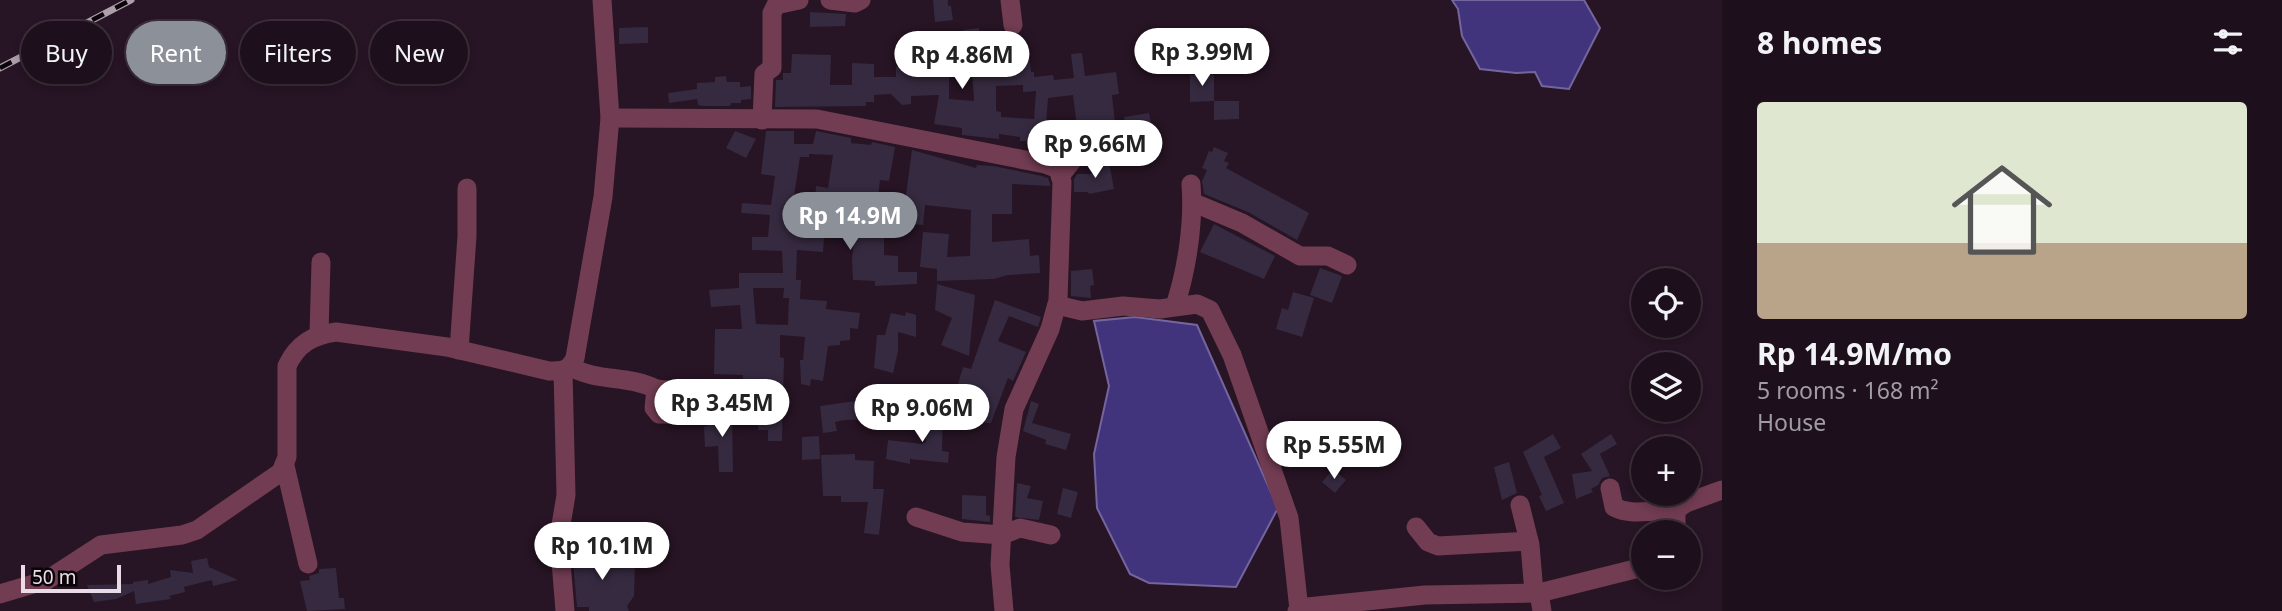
<!DOCTYPE html>
<meta charset="utf-8">
<style>
:root{--surface:#1d0f1b;--page:#251824;--text:#f1f3f6;--muted:#a09ca3;--line:#3b2f3a;--accent:#8c9099}
body{margin:0;font-family:"Noto Sans",sans-serif;background:var(--page);color:var(--text);height:100vh;display:flex;flex-direction:column;font-size:26px;white-space:nowrap}
*{box-sizing:border-box;margin:0}
p{font-size:23px;color:var(--muted)}
.icon{flex:none;width:38px;height:38px;fill:none;stroke:currentColor;stroke-width:2;stroke-linecap:round;stroke-linejoin:round}
.map{position:relative;flex:1;overflow:hidden}
.panel{display:flex;flex-direction:column;background:var(--surface);width:560px}
.panel>*{flex:none}
.guide{position:absolute;left:21px;top:21px;width:665px;height:63px;display:flex;gap:14px}
.tools{position:absolute;left:1631px;top:268px;display:grid;gap:14px}
.tools a{display:grid;place-items:center;width:70px;height:70px;border-radius:50%;background:var(--surface);box-shadow:0 4px 10px #0003,0 0 0 2px var(--line);font-size:35px}
.scale{position:absolute;left:21px;bottom:18px;width:100px;box-sizing:border-box;padding-left:7px;border:4px solid #eadce7;border-top:0;font-size:19px;line-height:24px;white-space:nowrap;color:#eadce7;-webkit-text-stroke:5px #0a0409;paint-order:stroke}
.price{position:absolute;translate:-50% -60px;padding:0 16px;border-radius:24px;background:#fff;color:#222;font-size:23px;line-height:46px;filter:drop-shadow(0 2px 4px #0008)}
.price::after{content:'';position:absolute;left:50%;top:42px;width:21px;height:16px;margin-left:-10px;background:inherit;clip-path:polygon(0 0,100% 0,50% 100%)}
.price.current{background:var(--accent);color:#fff}
ul{padding:0;list-style:none}
li{display:grid;align-content:center;gap:14px;height:371px;padding:0 35px}
li span{display:grid;place-items:center;height:217px;border-radius:7px;color:#555}
li>.icon{margin-inline-start:auto}
span .icon{width:126px;height:126px;fill:#fffc;stroke-width:1}
li b{font-size:30px}
h2{display:flex;justify-content:space-between;align-items:center;height:84px;padding:0 35px;font-size:30px}
.pill{padding:0 24px;border-radius:32px;background:var(--surface);box-shadow:0 4px 10px #0003,0 0 0 2px var(--line);font-size:24px;line-height:63px}
.pill.current{background:var(--accent);color:#fff}
main{display:flex;flex:1;min-height:0}
.map>svg:first-child{display:block}
</style>
<main>
<div class="map">
<svg width="1722" height="611" viewBox="0 0 1722 611">
<rect width="100%" height="100%" fill="#271424"/>
<g fill="#41347d" stroke="#74669d" stroke-width="2">
<path d="M1452,0H1584L1600,28L1569,89L1542,86L1535,72L1516,73L1480,69L1462,36L1458,9Z"/>
<path d="M1135,317L1197,325L1278,508L1236,587L1149,583L1130,574L1097,508L1094,454L1109,386L1094,321Z"/>
</g>
<g fill="#362a40" fill-rule="evenodd">
<path d="M933,0H948V6H951L953,20L935,22Z"/>
<path d="M810,12L846,14L845,26L810,27Z"/>
<path d="M648,27V43L619,44V28Z"/>
<path d="M979,28L980,45L992,44L993,73L1014,72L1013,54L1029,53L1031,72H1034V77L1053,75L1054,80L1074,78L1071,54L1082,53L1085,76L1116,72L1119,94L1112,95L1115,123L1101,125L1094,122L1077,127L1073,95L1048,98L1046,125L1064,121L1070,143L1046,150V141H1020V137L999,134V139L962,135V128L934,124L939,95L911,96V104L902,105L891,94L874,95V102H866V106L775,107L776,80H783V73H791L792,54L831,55L830,85H852V63L874,64V77H896V67L927,66V45L964,46L963,30ZM972,70L974,101L949,99V71ZM1023,85V92L1036,91L1034,119L1001,117V112L996,111V86Z"/>
<path d="M1190,75H1214V101L1190,102Z"/>
<path d="M726,76L727,82H740V87L751,86V99L741,100V103H731L730,106H703L698,105L697,99L669,103L668,93L697,89V83L715,82V77Z"/>
<path d="M1214,101H1239V119L1214,120Z"/>
<path d="M1149,113L1154,137L1129,142L1124,117Z"/>
<path d="M735,131L756,139L746,158L726,148Z"/>
<path d="M766,131H794V144H813L816,131L851,138V143L871,145L872,142L895,147L889,181L880,180L877,207L904,210L912,150L976,168L977,165L993,166L1042,176L1048,178L1050,184V186L1012,184V214H992V242L1029,239L1030,256L1039,255L1040,273L1008,275L994,279L937,281V269L920,267L923,232L949,234L947,257L970,256L971,210L925,205L923,225L884,222V255L898,256V272H917V284L875,286V281L853,280L852,258L859,205L827,201L823,252L797,250L796,280H801L800,299L827,301L826,309L860,313L858,329L850,328V340L840,341V345L828,346L823,381L811,379L810,386L801,384L800,360H803L805,337L780,335V357L784,358L782,441H768V430H758L759,413L734,412L735,395L742,396L743,375L714,374L715,329H742L740,305L711,307L709,290L739,288V273H783L782,251L752,250V237H768L770,215L741,213L742,203L771,205L775,176L761,174ZM809,154L833,155L828,188L816,186L815,199L794,196L800,157H809ZM753,288H784L783,298H789L788,325L756,324Z"/>
<path d="M1214,147L1228,153L1224,161L1229,163L1226,168L1309,213L1297,240L1248,212L1204,194L1202,181L1207,170L1202,168L1209,151L1212,152Z"/>
<path d="M1109,162L1114,189L1089,194L1088,192H1074V179L1077,174H1097L1095,165Z"/>
<path d="M1214,224L1275,256L1264,279L1200,252Z"/>
<path d="M1320,268L1342,276L1332,303L1310,295Z"/>
<path d="M1092,269L1094,285L1090,286L1091,298L1071,296V271Z"/>
<path d="M937,284L975,295L969,356L941,345L952,318L935,310Z"/>
<path d="M1293,292L1314,298L1302,337L1276,329L1282,308L1288,310Z"/>
<path d="M995,300L1041,317L1038,327L1009,316L998,341L1026,352L1013,381L1008,378L991,423H986L968,417L977,390L958,384L963,367L971,369Z"/>
<path d="M906,312L916,315V337L898,332V351L893,373L874,368L877,335H885L891,313L905,316Z"/>
<path d="M698,381H714L715,408L711,404L699,403Z"/>
<path d="M884,394H906V406H898V419L844,420L835,422L837,431L823,433L820,406L884,397Z"/>
<path d="M1031,401L1039,404L1032,423L1071,434L1066,450L1045,444L1046,440L1023,431Z"/>
<path d="M716,411H732L733,472H719L718,446L705,447L704,427L715,422Z"/>
<path d="M927,411H943L942,451L949,452L948,463L910,459V464L886,459L888,440L922,444L926,442Z"/>
<path d="M1553,434L1561,448L1544,457L1564,503L1546,511L1539,496L1542,495L1523,452Z"/>
<path d="M1611,434L1617,444L1600,454L1610,476L1602,478L1598,485L1591,489L1593,492L1576,499L1572,474L1592,471L1581,454Z"/>
<path d="M819,436L820,459L802,460V437Z"/>
<path d="M855,454V460L874,461L873,489H884L879,535L864,533L868,502H841V496H823L821,455Z"/>
<path d="M1509,462L1517,493L1502,500L1494,467Z"/>
<path d="M1333,469L1346,480L1335,493L1322,482Z"/>
<path d="M1017,483L1031,486L1027,498L1043,501L1039,520L1015,517Z"/>
<path d="M1063,488L1078,492L1071,518L1057,514Z"/>
<path d="M962,495L986,496V515L990,516V522L962,519Z"/>
<path d="M607,549L608,567L635,565L634,596L627,606L629,611H589V607H577L572,551Z"/>
<path d="M207,558L209,567L238,580L213,586L212,580L184,587L185,592L169,596L171,599L136,604L134,591L116,599L94,602L87,585L133,584V582L148,580V584L171,577L170,570L193,573L191,561Z"/>
<path d="M336,568L339,598H344L345,609L307,611L300,581L310,580L309,576L319,573V569Z"/>
</g>
<g fill="none" stroke-linecap="round" stroke-linejoin="round">
<g stroke="#723c52" stroke-width="19">
<path d="M830,0L855,3L861,0"/>
<path d="M1010,0L1013,25"/>
<path d="M610,118L817,119L1045,164L1058,169L1062,182L1058,300L1050,329L1014,409L1006,457L1000,565L1004,611"/>
<path d="M762,120L764,74L772,68V13L776,5L799,0"/>
<path d="M1061,175L1093,134"/>
<path d="M1192,202L1242,223L1300,256H1328L1347,265"/>
<path d="M1057,305L1082,311L1123,306L1160,309L1197,304L1210,310L1232,355L1289,518L1299,610"/>
<path d="M1175,306C1187,269 1194,223 1191,184"/>
<path d="M319,334L321,262"/>
<path d="M459,350L467,236V188"/>
<path d="M571,367C597,382 629,375 656,389L654,408L659,414L705,415"/>
<path d="M563,371L566,495L559,537L565,611"/>
<path d="M656,389L685,392"/>
<path d="M285,466L308,564"/>
<path d="M1610,488L1614,507C1633,517 1654,508 1675,512"/>
<path d="M1520,505L1530,545L1534,593"/>
<path d="M916,517L962,532L1002,535L1020,528L1051,535"/>
<path d="M1416,527L1428,542L1438,546L1529,541"/>
<path d="M1676,532V510L1686,503L1722,490"/>
<path d="M1539,593L1542,611"/>
<path d="M0,594L47,580L101,545L182,535L197,530L281,472L287,457V366C297,344 313,335 336,332L447,347L549,371C562,371 569,371 575,358L603,197L610,118L602,0"/>
<path d="M1297,611L1307,607L1425,595L1539,593L1643,567"/>
</g>
<g stroke="#ad9eaa" stroke-width="7">
<path id="rail" d="M0,68L131,0"/>
</g>
<use href="#rail" stroke="#0a0409" stroke-width="4.5" stroke-dasharray="13" stroke-linecap="butt"/>
</g>
</svg>
<div class="tools">
<a><svg class="icon" aria-label="locate" viewBox="0 0 24 24"><circle cx="12" cy="12" r="6"/><path d="M12 2v4M12 18v4M2 12h4M18 12h4"/></svg></a>
<a><svg class="icon" aria-label="layers" viewBox="0 0 24 24"><path d="M12 4l9 5-9 5-9-5zM3 14l9 5 9-5"/></svg></a>
<a>+</a>
<a>−</a>
</div>
<div class="scale">50 m</div>
<b class="price" style="left:1202px;top:88px">Rp 3.99M</b>
<b class="price" style="left:962px;top:91px">Rp 4.86M</b>
<b class="price" style="left:1095px;top:180px">Rp 9.66M</b>
<b class="price current" style="left:850px;top:252px">Rp 14.9M</b>
<b class="price" style="left:722px;top:439px">Rp 3.45M</b>
<b class="price" style="left:922px;top:444px">Rp 9.06M</b>
<b class="price" style="left:1334px;top:481px">Rp 5.55M</b>
<b class="price" style="left:602px;top:582px">Rp 10.1M</b>
<div class="guide">
<a class="pill">Buy</a>
<a class="pill current">Rent</a>
<a class="pill">Filters</a>
<a class="pill">New</a>
</div>
</div>
<section class="panel">
<h2>8 homes<svg class="icon" aria-label="filters" viewBox="0 0 24 24"><path d="M4 7h16M4 17h16"/><circle cx="9" cy="7" r="2"/><circle cx="15" cy="17" r="2"/></svg></h2>
<ul>
<li><span style="background:linear-gradient(#dfe7d0 65%,#b9a48a 0)"><svg class="icon" aria-label="home" viewBox="0 0 24 24"><path d="M3 11l9-7 9 7M6 9v11h12V9"/></svg></span><div><b>Rp 14.9M/mo</b><p>5 rooms · 168 m²</p><p>House</p></div></li>
</ul>
</section>
</main>
